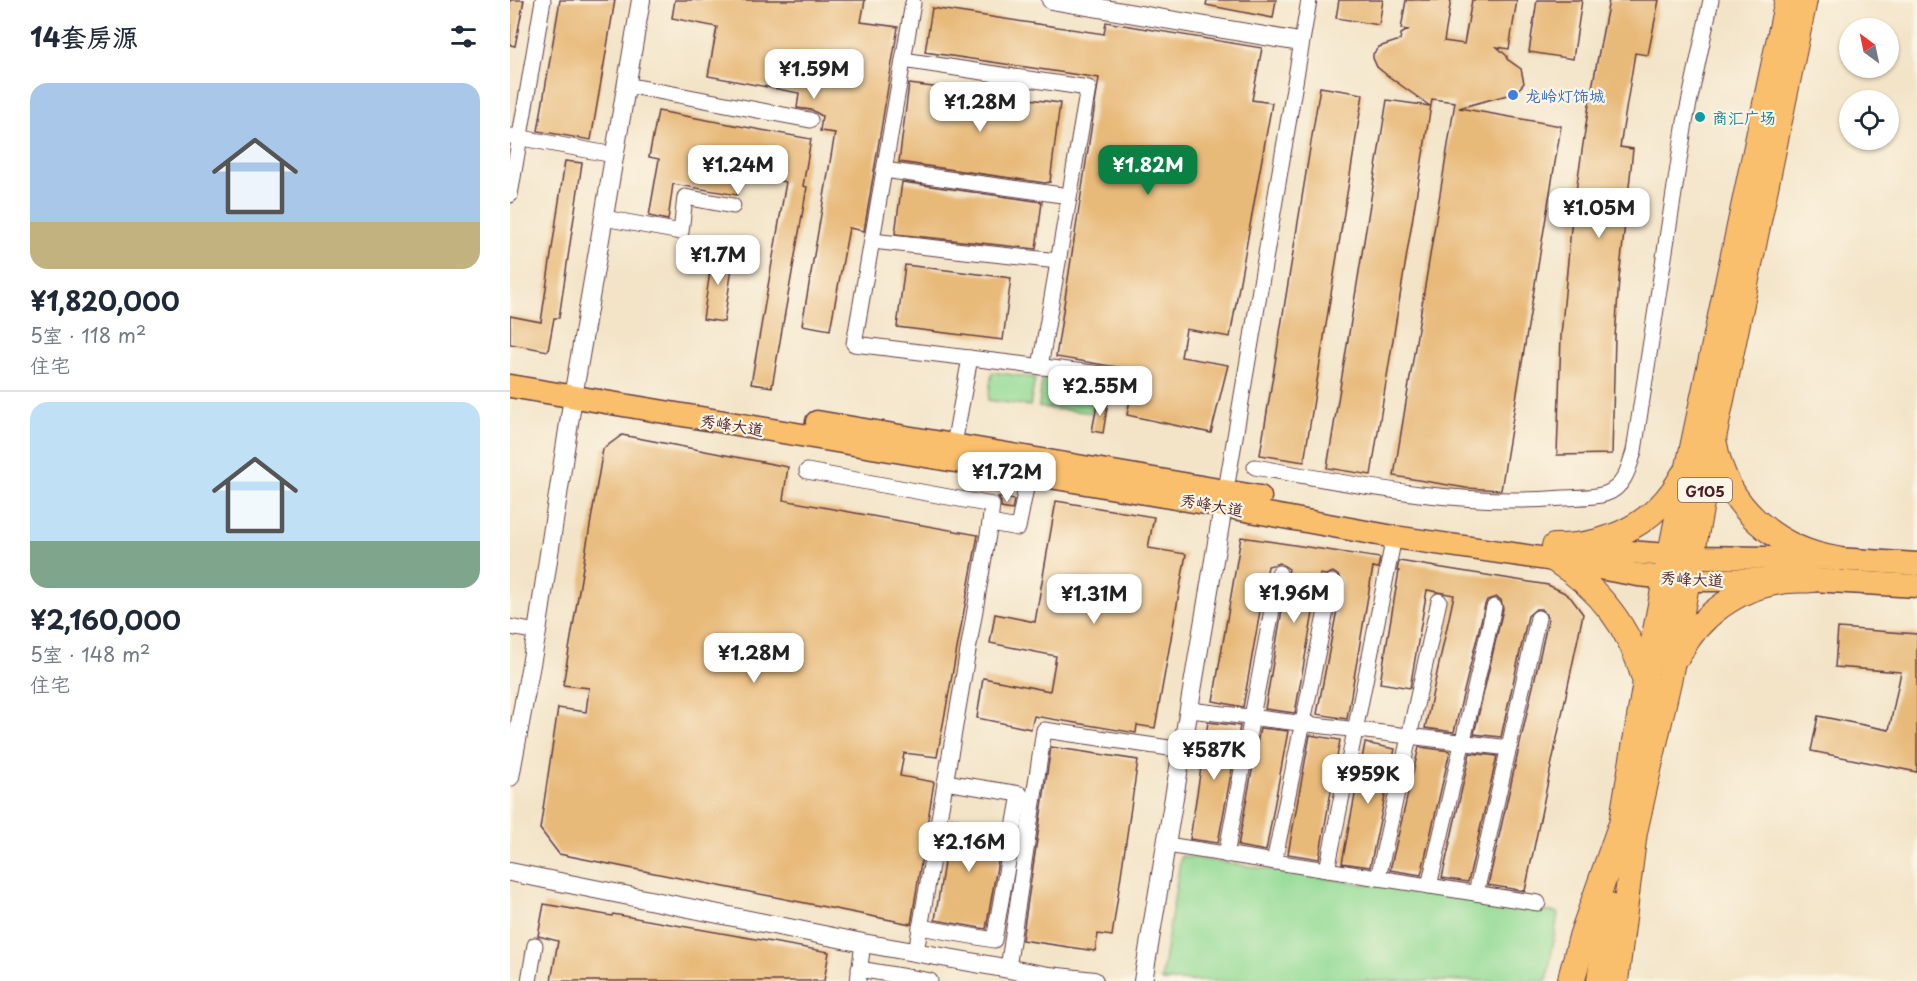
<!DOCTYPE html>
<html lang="zh">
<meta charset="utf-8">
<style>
:root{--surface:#fff;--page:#f6f6f7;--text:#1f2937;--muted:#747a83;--line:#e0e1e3;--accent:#0b8043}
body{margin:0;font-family:"Playpen Sans","LXGW WenKai TC",sans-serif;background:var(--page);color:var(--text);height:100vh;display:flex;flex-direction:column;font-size:22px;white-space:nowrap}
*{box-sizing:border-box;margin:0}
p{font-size:20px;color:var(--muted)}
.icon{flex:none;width:33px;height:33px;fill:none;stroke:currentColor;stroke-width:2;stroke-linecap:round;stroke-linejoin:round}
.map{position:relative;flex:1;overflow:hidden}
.drawer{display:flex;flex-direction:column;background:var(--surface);width:510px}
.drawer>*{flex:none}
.needle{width:39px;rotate:327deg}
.buttons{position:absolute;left:1329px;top:18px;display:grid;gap:12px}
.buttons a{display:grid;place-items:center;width:60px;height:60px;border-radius:50%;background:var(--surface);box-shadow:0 2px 4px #0004;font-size:30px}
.price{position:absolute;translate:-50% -51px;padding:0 14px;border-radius:12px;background:#fff;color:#222;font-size:20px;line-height:39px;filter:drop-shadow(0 2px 3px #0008)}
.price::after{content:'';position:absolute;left:50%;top:36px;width:18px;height:14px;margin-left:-9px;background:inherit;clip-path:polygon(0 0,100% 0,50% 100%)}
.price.current{background:var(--accent);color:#fff}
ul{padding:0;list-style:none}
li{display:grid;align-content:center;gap:12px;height:318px;padding:0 30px}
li+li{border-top:2px solid var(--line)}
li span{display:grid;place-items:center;height:186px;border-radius:18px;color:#555}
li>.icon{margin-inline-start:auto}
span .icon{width:108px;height:108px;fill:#fffc;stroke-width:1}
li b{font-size:26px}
h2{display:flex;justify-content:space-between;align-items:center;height:72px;padding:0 30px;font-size:26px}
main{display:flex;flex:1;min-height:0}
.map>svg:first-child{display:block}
</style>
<main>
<section class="drawer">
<h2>14套房源<svg class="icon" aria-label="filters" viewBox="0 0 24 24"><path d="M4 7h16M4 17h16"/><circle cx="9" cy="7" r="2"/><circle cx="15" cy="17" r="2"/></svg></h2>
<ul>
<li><span style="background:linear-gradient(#a9c7e8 75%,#c2b280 0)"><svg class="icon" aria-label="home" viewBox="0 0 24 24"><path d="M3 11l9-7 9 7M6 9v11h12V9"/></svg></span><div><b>¥1,820,000</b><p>5室 · 118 m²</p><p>住宅</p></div></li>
<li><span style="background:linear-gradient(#bfe0f5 75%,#7fa58c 0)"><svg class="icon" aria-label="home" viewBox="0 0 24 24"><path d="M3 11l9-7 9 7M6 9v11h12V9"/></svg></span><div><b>¥2,160,000</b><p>5室 · 148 m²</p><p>住宅</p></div></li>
</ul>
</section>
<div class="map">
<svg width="1407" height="981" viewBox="0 0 1407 981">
<rect width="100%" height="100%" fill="#fcf5e5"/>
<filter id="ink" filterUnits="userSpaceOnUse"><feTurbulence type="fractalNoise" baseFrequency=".0167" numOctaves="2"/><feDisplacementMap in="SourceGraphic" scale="12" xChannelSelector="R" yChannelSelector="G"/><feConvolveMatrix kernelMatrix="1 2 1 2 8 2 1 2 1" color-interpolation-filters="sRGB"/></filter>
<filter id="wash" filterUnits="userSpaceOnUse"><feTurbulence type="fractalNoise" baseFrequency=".008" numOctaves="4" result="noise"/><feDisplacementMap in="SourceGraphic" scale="24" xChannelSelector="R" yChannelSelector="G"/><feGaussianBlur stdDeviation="1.35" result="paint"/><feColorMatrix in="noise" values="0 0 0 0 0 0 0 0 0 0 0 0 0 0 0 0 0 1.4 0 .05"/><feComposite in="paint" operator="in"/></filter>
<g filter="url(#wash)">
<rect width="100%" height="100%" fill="#f3e4c8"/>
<g fill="#94db96" stroke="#6f7d60" stroke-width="1.5">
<path d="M482,372L525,378L520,406L478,400Z"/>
<path d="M532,379L586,385L583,413L529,407Z"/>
<path d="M671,856L1048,913L1037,981H651Z"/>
</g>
<g id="blocks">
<g fill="#e8ba7a">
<path d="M0,0H14L5,46L0,45Z"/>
<path d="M50,0H105L81,140L28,131Z"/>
<path d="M165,0H355L351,22L388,27L354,231L339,228L320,330L292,325L325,133L310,131L312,116L302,110L287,108L289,93L198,76L207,27L162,18Z"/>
<path d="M697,0H766L763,18L696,5Z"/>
<path d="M829,0H873L869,25L826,18Z"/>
<path d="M896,0H941L934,41L954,44L962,0H1007L999,49L987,47L997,56V59L1011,69L1014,83L1008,90L1001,94L949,108L1051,126L991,490L956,488L884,476L945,102L922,99L861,475L817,468L877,100L920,106L878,76L867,67L863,58V54L869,47L890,40L891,34L898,30L891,29Z"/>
<path d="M1027,0H1072L1063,59L1019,52Z"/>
<path d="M1099,0H1149L1138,55L1125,53L1110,147L1123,149L1109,279L1105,337L1102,454L1047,455L1051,336L1062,217L1080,98Z"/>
<path d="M422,8L594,34L596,22L752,48L742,100L762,103L720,337L676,329L671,357L718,365L701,433L617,415L626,370L546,357L589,78L415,52Z"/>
<path d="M399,84L550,103L540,182L535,183L389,162Z"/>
<path d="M810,87L853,94L794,462L750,455Z"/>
<path d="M148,111L301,139L293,186L297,187L262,387L241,384L276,182L231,174L227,195L163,184L158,220L139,216L149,159L139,157Z"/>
<path d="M55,161L72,163L49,318H44L38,351L0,344V316L31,322Z"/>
<path d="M392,182L532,202L526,249L385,234Z"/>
<path d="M203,251L224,254L214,322L193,319Z"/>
<path d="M395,265L501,278L493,340L387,327Z"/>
<path d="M588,400L598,402L593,433L582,431Z"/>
<path d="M112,435L278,467L273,500L468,535L427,757L394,753L390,776L424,782L401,924L49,854L30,829L48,708L76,712L79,688L53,685L93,449Z"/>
<path d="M488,497L504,500L502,510L491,508V502Z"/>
<path d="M546,501L644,517L638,548L676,554L645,728L627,725L626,733L524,716L521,729L467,718L473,678L540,691L546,656L480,643L485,614L525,622Z"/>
<path d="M731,537L870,558L868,568L863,567L837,719L807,714L832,584L830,577L823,572L816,575L810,574L785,713L755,709L779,569L770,563L758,566L733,707L703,701Z"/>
<path d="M889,561L1038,585L1053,592L1061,598L1073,614L1015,891L978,885L1038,620L1037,615L1031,609H1026L1018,616L991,737L964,734L993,609L991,600L986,597L977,600L975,605L944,732L915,728L944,595L917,590L900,688L870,683L889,571H887Z"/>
<path d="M1328,628L1407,634V772L1301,751L1308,716L1379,730L1391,672L1325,667Z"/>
<path d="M698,722L730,726L708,843L680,839Z"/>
<path d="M750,728L778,731L756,851L728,846Z"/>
<path d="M800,735L830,740L809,859L778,854Z"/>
<path d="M855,743L885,749L860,867L832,863Z"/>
<path d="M541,747L628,760L602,936L588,934L585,951L512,940Z"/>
<path d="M909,747L940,751L911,875L880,870Z"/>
<path d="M960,753L987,756L958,882L932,878Z"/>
<path d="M441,818L494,827L476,929L425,920Z"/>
<path d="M34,904L102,916L103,914L319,952L314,981H41L48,941L28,936Z"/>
</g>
</g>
</g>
<g filter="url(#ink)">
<use href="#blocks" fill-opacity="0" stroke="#633d43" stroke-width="1.5"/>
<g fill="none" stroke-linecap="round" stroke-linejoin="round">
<g stroke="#633d43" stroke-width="17">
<g id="minor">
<path d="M403,3L344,344L591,374"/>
<path d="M393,60L578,88L530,367"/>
<path d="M116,85L300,120"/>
<path d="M1,136L104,155"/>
<path d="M374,170L559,196"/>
<path d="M0,195L33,0"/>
<path d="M94,218L171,232L175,197L223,206"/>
<path d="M362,241L548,261"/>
<path d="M444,444L460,358"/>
<path d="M745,467C844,485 953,507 1054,498C1066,497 1083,498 1095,494C1114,488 1119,468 1124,451L1175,122L1201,0"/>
<path d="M297,471L482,505L480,523"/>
<path d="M716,490L799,0"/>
<path d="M0,627L27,632"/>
<path d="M680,710L999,748"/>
<path d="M657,845L1028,903"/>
<path d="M716,855L769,573"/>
<path d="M764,862L822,582"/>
<path d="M817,870L884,537"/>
<path d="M868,878L929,601"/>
<path d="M919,886L984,607"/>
<path d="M966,893L1028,618"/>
<path d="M410,927L484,940L510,794L435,782"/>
<path d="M406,952L480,523L508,528L519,473"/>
<path d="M498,968L534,730L673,750"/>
<path d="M349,969L420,981"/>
<path d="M19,981L25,945"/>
<path d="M348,981L353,943"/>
</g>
</g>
<g stroke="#633d43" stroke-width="20">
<g id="tertiary">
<path d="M541,0L790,42"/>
<path d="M0,777L27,632L63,397L131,0"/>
<path d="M0,872L353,943L539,976L584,981"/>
<path d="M633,981L715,495"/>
</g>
</g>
<g stroke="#633d43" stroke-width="25">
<g id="primary">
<path d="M0,386L713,506L884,537L1044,560L1128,575L1179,580H1302L1407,586"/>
<path d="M307,422L750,497"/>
<path d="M1067,548L1184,557L1327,559L1407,564"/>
</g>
</g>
<g stroke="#633d43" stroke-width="26">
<g id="trunk">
<path d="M1205,444C1216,507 1266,549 1327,559"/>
<path d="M1044,546C1097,547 1146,524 1172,476"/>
<path d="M1044,560C1089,588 1120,628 1134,679"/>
<path d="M1169,655C1188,617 1227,588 1270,582C1280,580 1292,581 1302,580"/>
<path d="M1107,848L1135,682L1165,528L1277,0"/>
<path d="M1089,981L1099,906"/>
<path d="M1106,981L1125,832L1160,677L1204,438L1295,0"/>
</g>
</g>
<g stroke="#633d43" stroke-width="29">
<path id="motorway" d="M1061,981L1073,935L1110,830"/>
</g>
<use href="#minor" stroke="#fff" stroke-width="15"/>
<use href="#tertiary" stroke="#fff" stroke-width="18"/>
<use href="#primary" stroke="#f9bf6d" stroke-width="22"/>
<use href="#trunk" stroke="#f9bf6d" stroke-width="24"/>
<use href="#motorway" stroke="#f9bf6d" stroke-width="27"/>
</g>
</g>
<circle fill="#3f7fe0" stroke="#fcf5e5" stroke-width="2" cx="1003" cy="95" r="6"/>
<circle fill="#0f9aa8" stroke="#fcf5e5" stroke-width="2" cx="1190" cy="117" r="6"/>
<g text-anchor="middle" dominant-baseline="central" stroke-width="4.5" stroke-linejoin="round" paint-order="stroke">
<rect fill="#fcf5e5" stroke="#7f5f63" stroke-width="1.5" x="1168" y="478" width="54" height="24" rx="4.5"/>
<g font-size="15" font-weight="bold" fill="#4a1f2b">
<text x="1195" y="490">G105</text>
</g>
<g font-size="16" fill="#366cbe" stroke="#fcf5e5" text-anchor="start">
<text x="1015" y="95">龙岭灯饰城</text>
</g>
<g font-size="16" fill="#0d838f" stroke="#fcf5e5" text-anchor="start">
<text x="1202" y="117">商汇广场</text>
</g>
<g font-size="16" fill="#4a1f2b" stroke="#fcf5e5">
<text transform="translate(222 424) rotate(9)">秀峰大道</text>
<text transform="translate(702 504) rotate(10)">秀峰大道</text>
<text transform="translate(1182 578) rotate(3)">秀峰大道</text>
</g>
</g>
</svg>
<div class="buttons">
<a><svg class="needle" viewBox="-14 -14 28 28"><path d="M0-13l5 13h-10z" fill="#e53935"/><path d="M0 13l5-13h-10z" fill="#747a83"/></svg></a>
<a><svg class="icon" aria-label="locate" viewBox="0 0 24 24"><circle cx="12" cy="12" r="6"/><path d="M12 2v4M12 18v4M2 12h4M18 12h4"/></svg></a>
</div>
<b class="price" style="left:304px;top:100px">¥1.59M</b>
<b class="price" style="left:470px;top:133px">¥1.28M</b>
<b class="price" style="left:228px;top:196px">¥1.24M</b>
<b class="price current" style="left:638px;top:196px">¥1.82M</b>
<b class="price" style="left:1089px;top:239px">¥1.05M</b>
<b class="price" style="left:208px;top:286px">¥1.7M</b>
<b class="price" style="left:590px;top:417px">¥2.55M</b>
<b class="price" style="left:497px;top:503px">¥1.72M</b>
<b class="price" style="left:784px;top:624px">¥1.96M</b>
<b class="price" style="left:584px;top:625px">¥1.31M</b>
<b class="price" style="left:244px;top:684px">¥1.28M</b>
<b class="price" style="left:704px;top:781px">¥587K</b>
<b class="price" style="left:858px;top:805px">¥959K</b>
<b class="price" style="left:459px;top:873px">¥2.16M</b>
</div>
</main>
